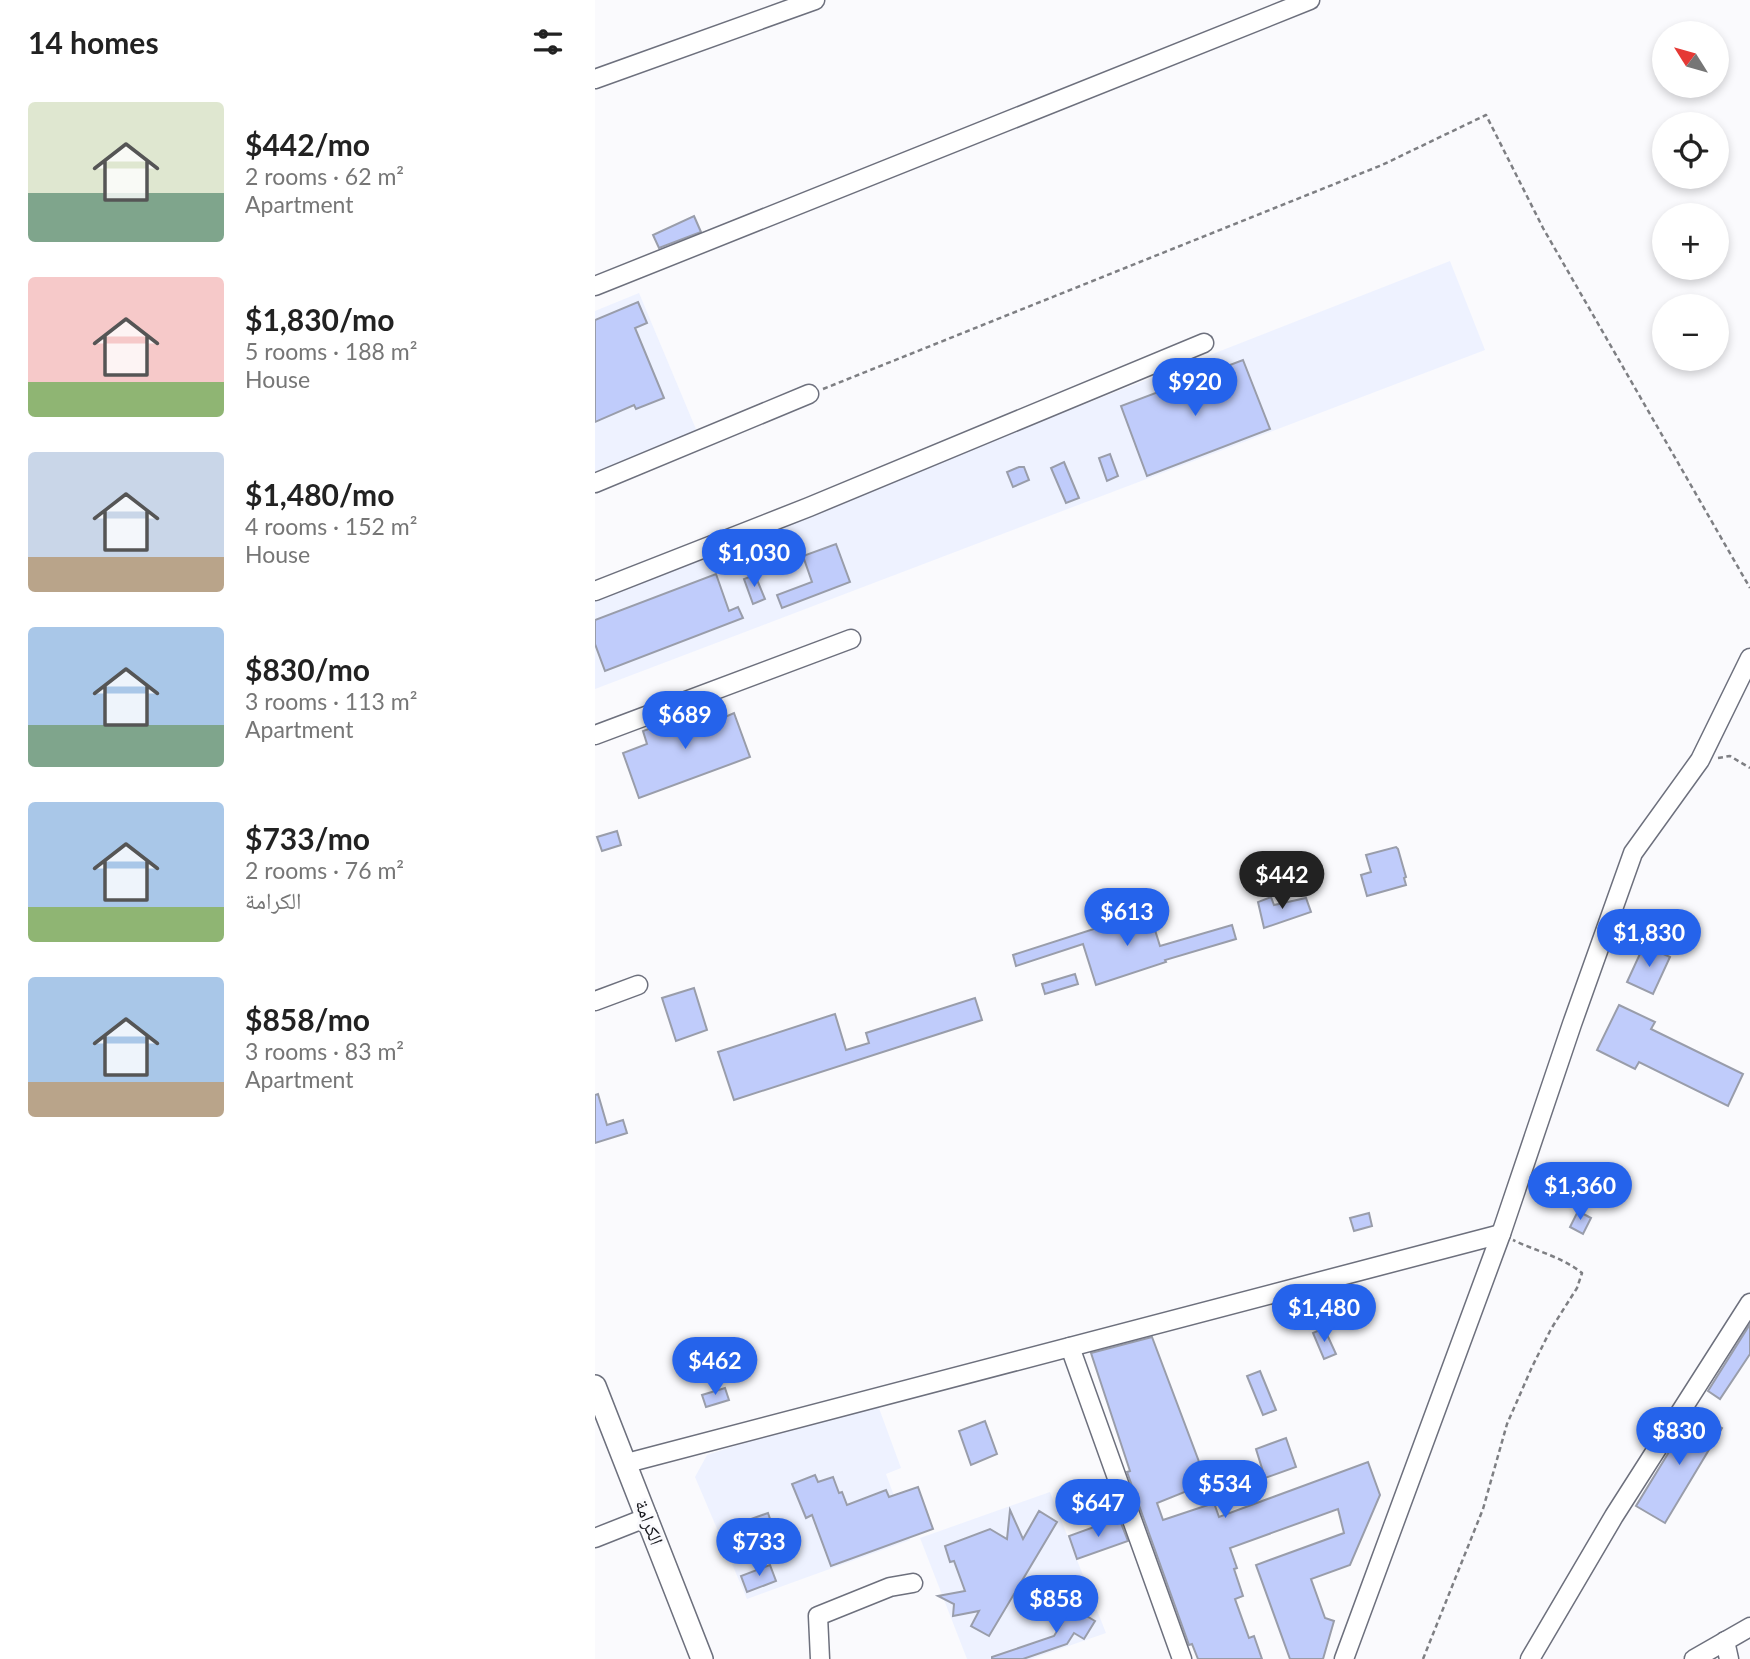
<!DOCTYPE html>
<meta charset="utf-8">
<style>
:root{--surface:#fff;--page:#f6f6f6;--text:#222;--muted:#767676;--accent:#2563eb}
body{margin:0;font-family:Lato,"Noto Naskh Arabic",sans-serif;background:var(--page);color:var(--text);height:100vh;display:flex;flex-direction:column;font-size:26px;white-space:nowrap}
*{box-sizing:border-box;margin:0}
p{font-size:23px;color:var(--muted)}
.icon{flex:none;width:38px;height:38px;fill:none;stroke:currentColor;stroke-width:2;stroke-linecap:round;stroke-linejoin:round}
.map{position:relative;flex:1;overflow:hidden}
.panel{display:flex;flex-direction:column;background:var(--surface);width:595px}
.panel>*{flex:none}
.needle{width:46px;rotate:307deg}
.buttons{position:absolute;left:1057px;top:21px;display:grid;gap:14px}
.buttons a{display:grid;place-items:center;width:77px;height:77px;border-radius:50%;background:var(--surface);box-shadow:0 4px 10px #0003;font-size:35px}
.price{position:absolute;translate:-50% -60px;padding:0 16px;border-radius:24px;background:var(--accent);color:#fff;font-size:23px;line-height:46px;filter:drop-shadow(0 2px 4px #0008)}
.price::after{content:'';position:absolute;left:50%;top:42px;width:21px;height:16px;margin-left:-10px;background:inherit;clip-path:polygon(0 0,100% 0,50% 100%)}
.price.current{background:#222;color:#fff}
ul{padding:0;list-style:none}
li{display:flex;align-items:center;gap:21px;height:175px;padding:0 28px}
li span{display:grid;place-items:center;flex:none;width:196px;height:140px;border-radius:7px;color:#555}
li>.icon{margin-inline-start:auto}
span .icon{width:84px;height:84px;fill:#fffc;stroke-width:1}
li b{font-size:30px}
h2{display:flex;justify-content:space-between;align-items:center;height:84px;padding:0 28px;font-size:30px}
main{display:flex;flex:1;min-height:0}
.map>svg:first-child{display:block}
</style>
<main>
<section class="panel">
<h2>14 homes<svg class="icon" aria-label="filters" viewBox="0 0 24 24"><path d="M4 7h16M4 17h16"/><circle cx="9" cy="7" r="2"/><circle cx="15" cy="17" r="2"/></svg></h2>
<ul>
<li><span style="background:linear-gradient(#dfe7d0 65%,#7fa58c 0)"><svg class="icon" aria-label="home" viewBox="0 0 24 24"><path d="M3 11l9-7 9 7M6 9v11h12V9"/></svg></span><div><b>$442/mo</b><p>2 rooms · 62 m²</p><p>Apartment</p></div></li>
<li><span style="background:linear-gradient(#f6c9c9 75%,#8fb573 0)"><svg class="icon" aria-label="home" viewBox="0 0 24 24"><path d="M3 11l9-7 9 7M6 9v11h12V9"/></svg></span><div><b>$1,830/mo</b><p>5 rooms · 188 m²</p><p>House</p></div></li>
<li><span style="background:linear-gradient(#c9d6e8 75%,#b9a48a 0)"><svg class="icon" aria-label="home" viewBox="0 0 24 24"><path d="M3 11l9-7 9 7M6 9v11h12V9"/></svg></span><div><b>$1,480/mo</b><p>4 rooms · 152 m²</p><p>House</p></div></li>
<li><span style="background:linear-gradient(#a9c7e8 70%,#7fa58c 0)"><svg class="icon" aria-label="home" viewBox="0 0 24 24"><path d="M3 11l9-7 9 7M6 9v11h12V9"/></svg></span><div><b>$830/mo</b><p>3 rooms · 113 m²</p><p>Apartment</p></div></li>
<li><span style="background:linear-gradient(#a9c7e8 75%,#8fb573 0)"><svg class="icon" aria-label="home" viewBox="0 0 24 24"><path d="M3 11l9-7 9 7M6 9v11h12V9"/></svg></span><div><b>$733/mo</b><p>2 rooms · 76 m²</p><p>الكرامة</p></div></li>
<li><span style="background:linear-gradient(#a9c7e8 75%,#b9a48a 0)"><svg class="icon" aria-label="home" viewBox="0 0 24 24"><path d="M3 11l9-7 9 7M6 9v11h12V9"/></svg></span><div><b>$858/mo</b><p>3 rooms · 83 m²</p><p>Apartment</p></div></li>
</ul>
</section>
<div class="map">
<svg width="1155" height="1659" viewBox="0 0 1155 1659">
<rect width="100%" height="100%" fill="#fafafd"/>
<g fill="#eef2ff">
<path d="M855,261L890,350L0,689V596Z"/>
<path d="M44,293L103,434L0,478V311Z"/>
<path d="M281,1400L306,1468L291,1474L315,1540L152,1599L100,1477L112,1455Z"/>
<path d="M455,1492L511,1633L436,1659H372L325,1538Z"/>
</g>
<g fill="#c0ccfb" stroke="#999daa" stroke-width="2">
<path d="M99,216L106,232L64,248L58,235Z"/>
<path d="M43,302L52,323L40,328L69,398L41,409L39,405L0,422V320Z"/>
<path d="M648,360L675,429L552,476L526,406Z"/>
<path d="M515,454L523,476L512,481L504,458Z"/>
<path d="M469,462L484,498L471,503L456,468Z"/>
<path d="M424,467H429L434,480L418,487L412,472Z"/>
<path d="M241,544L255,582L187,608L182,595L217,582L208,556Z"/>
<path d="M121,574L134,611L143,607L148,618L10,671L0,644V620Z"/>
<path d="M160,575L170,599L158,604L149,579Z"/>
<path d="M110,708L114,717L129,712L130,717L139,713L155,757L44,798L28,753L52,744L48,731Z"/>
<path d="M22,831L26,845L7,851L2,837Z"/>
<path d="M801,847L803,849L811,877L809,878L811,885L772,896L766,875L776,872L771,855Z"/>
<path d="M676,897L679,905L711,898L716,912L669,928L663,902Z"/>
<path d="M555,914L565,946L637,925L641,939L570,960L571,962L501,985L488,944L421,966L418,955L505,927L506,930Z"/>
<path d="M1049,945L1075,957L1058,994L1032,982Z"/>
<path d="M480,974L483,984L450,994L447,984Z"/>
<path d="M99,988L112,1030L81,1041L67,998Z"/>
<path d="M380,998L387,1020L139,1100L123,1052L240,1014L251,1050L274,1043L271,1033Z"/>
<path d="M1024,1005L1060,1022L1056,1029L1148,1074L1133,1106L1044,1062L1040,1069L1002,1050Z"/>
<path d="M3,1094L12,1125L28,1120L32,1133L0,1143V1095Z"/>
<path d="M983,1211L996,1218L988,1234L975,1227Z"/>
<path d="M774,1213L777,1226L759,1231L755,1218Z"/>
<path d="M1155,1324V1354L1125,1399L1113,1391Z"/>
<path d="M729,1328L741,1354L729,1359L718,1333Z"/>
<path d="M557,1337L612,1483L562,1503L568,1520L619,1503L624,1517L773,1462L785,1495L755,1565L716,1579L730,1618L739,1621L728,1659H695L661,1565L749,1533L743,1509L635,1548L642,1568L639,1569L648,1596L640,1599L654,1638L659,1636L667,1659H603L597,1644L594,1645L532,1472L535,1471L496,1353Z"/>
<path d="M665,1371L681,1410L668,1415L652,1376Z"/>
<path d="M130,1388L134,1400L111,1407L107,1395Z"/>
<path d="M1099,1411L1127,1428L1070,1523L1041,1506Z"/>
<path d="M390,1421L402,1454L376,1465L364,1431Z"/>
<path d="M691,1438L701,1467L670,1478L661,1449Z"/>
<path d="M220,1475L223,1482L238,1477L244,1493L247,1492L252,1505L291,1490L294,1497L323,1487L338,1529L236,1566L217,1515L211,1518L197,1484Z"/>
<path d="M415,1510L428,1539L444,1511L462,1522L394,1636L376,1626L384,1611L358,1616L359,1604L343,1596L370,1591L359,1561L355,1562L350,1546L395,1529L412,1539Z"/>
<path d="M173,1513L182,1539L162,1545L153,1520Z"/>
<path d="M524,1518L533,1541L482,1559L474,1536Z"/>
<path d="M175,1565L181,1581L152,1592L146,1576Z"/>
<path d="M480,1602L493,1609L490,1615L500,1621L489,1639L479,1633L472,1644L428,1659H397V1657L459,1636Z"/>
</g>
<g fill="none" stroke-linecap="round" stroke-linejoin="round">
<g stroke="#6d707d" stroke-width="21">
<g id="minor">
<path d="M0,79L220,0"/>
<path d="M0,286L715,0"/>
<path d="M0,483L214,394"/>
<path d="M0,591L214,507L609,343"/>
<path d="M0,735L256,639"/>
<path d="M0,1001L43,985"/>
<path d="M475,1347L587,1659"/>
<path d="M32,1463L906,1234"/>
<path d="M0,1538L53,1517"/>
<path d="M1130,1641L1134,1659"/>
<path d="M225,1659L223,1616L295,1587L318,1583"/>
<path d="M749,1659L906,1234L977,1024L1038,853L1105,760L1155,658"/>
<path d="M935,1659L1019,1516L1155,1303"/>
<path d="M1099,1659L1155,1627"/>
</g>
</g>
<g stroke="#6d707d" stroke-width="24">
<path id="major" d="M0,1386L107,1659"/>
</g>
<g stroke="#7e7f83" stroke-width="2.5" stroke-dasharray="5 3.5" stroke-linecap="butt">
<path d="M228,389L787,165L891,115L948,228L1155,588"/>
<path d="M1123,758L1135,756L1155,768"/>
<path d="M828,1659L888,1509L912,1424L937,1367L956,1329L982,1288L987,1273C967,1257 941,1251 918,1240"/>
</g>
<use href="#minor" stroke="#fff" stroke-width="18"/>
<use href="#major" stroke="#fff" stroke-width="21"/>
</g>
<g text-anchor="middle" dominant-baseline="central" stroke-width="6" stroke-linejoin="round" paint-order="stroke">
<g font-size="19" fill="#16171c" stroke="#fafafd">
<text transform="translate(55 1522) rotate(69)">الكرامة</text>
</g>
</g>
</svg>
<div class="buttons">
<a><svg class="needle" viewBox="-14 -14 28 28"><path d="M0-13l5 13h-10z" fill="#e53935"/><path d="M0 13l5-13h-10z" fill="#767676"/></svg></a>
<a><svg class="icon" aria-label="locate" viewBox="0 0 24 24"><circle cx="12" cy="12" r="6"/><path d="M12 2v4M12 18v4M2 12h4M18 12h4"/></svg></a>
<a>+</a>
<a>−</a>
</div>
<b class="price" style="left:600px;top:418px">$920</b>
<b class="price" style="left:159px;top:589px">$1,030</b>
<b class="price" style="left:90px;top:751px">$689</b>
<b class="price current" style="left:687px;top:911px">$442</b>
<b class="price" style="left:532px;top:948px">$613</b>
<b class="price" style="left:1054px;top:969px">$1,830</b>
<b class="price" style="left:985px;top:1222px">$1,360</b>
<b class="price" style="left:729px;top:1344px">$1,480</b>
<b class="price" style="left:120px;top:1397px">$462</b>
<b class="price" style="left:1084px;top:1467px">$830</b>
<b class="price" style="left:630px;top:1520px">$534</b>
<b class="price" style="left:503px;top:1539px">$647</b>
<b class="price" style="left:164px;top:1578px">$733</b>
<b class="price" style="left:461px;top:1635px">$858</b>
</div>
</main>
